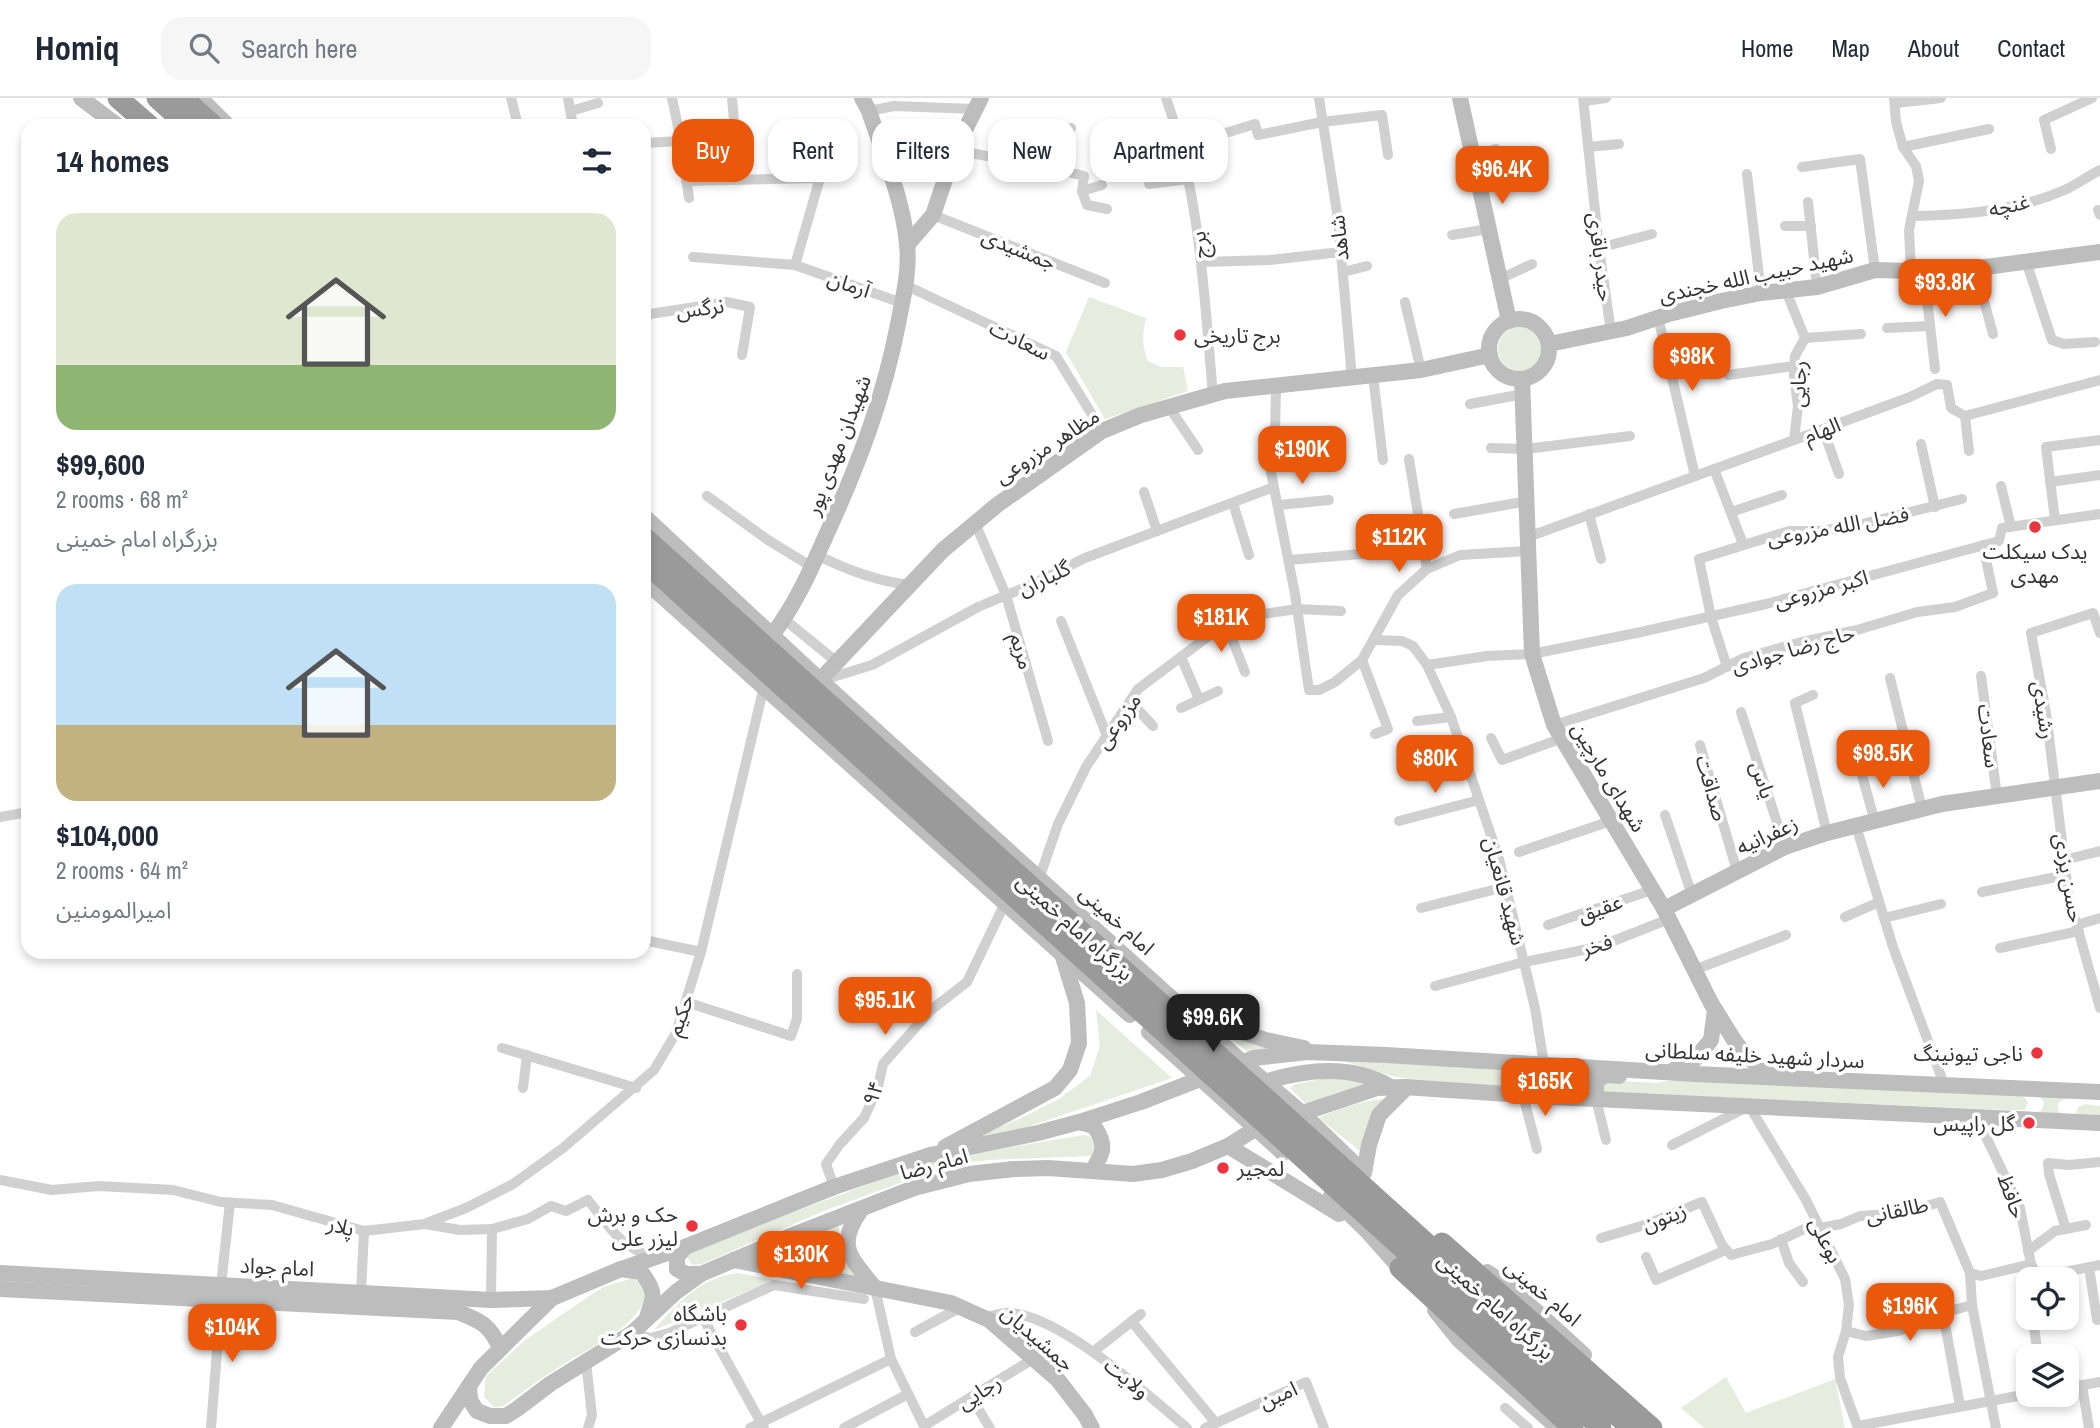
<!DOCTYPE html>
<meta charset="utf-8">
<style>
:root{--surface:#fff;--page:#f6f6f7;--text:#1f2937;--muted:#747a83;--line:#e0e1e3;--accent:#ea580c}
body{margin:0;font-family:"Archivo Narrow","Noto Sans Arabic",sans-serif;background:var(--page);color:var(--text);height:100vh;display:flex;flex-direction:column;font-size:26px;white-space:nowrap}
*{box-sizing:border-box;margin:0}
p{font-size:23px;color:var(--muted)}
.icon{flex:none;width:38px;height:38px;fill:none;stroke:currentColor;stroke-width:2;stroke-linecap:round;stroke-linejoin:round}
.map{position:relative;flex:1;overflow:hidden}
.panel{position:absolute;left:21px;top:21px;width:630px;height:840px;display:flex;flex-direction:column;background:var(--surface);border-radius:21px;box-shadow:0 4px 10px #0003}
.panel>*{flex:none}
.hud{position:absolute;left:672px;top:21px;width:665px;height:63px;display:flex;gap:14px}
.tools{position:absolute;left:2016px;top:1169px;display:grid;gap:14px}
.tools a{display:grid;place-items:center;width:63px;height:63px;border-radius:14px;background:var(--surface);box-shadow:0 4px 10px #0003;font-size:35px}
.price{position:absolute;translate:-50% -60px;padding:0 16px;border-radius:14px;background:var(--accent);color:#fff;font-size:23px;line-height:46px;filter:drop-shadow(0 2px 4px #0008)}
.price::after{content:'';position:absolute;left:50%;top:42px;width:21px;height:16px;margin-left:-10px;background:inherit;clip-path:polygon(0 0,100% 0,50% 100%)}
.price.on{background:#222;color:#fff}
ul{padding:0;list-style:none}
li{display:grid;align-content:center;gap:14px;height:371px;padding:0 35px}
li span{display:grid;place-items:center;height:217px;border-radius:21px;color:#555}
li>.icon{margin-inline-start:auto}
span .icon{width:126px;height:126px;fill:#fffc;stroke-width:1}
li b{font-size:30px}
h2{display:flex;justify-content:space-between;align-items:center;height:84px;padding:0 35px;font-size:30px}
.chip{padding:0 24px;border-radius:21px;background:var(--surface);box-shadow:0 4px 10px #0003;font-size:24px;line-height:63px}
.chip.on{background:var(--accent);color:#fff}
header{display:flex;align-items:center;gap:42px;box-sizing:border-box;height:98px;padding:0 35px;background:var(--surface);border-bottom:2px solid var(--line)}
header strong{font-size:33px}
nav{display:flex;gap:38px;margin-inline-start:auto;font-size:24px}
.search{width:490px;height:63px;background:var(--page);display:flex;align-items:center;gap:18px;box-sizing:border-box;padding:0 24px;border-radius:21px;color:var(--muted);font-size:26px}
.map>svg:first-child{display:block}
</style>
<header>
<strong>Homiq</strong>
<div class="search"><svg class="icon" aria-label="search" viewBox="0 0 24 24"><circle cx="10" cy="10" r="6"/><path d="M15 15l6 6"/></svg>Search here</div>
<nav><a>Home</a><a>Map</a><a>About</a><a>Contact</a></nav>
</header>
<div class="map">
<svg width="2100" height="1330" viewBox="0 0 2100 1330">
<rect width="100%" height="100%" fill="#fff"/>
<g fill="#e6ecde">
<path d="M1089,199L1146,220C1142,237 1142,247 1148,263L1161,269H1183L1188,293L1105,321L1066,254Z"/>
<circle cx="1520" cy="251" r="22"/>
<path d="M1096,912L1172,980L1012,1034L958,1046L1019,1021L1059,1001L1090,978L1100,948Z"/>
<path d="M1224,936L1278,951L1248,954Z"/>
<path d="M1340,962L1592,976L1586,987L1587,996L1429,985L1392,978Z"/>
<path d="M1322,981H1347L1367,985L1333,996L1307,1007L1290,990L1296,986Z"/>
<path d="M1608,982L1656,985L1674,982L2022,997L2028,1004L2025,1012H2009L1604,994L1603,987Z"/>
<path d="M2040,998L2066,1000L2058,1005V1012L2064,1019L2036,1015L2042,1012L2044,1005Z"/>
<path d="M1391,1000L1372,1018L1360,1053L1319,1020C1343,1009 1364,1002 1391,1000Z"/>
<path d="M2085,1006L2100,1008V1020L2083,1019L2076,1015L2078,1009Z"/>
<path d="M1084,1037L1093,1040L1096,1051L1091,1058L989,1062L951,1066L826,1112L702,1166L692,1167L687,1159L694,1151L913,1070L945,1060Z"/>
<path d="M839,1126C839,1147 843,1164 858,1179L762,1161Z"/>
<path d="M738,1175L774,1182L654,1232C678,1204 700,1180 738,1175Z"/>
<path d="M633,1180C675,1210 586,1252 567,1264C546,1277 524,1292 504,1308L494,1309L484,1299L486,1278L524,1243L589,1198L604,1189Z"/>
<path d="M1726,1279L1746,1315L1835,1281L1845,1330H1704L1681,1310Z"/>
</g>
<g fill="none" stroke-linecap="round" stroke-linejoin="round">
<g stroke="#d0d0d0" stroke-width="10">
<path d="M511,0L518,28"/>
<path d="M568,0L573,28"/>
<path d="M672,0L681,43L689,100"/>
<path d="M1166,0C1200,96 1204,196 1213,297"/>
<path d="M1319,0L1338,121L1352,280"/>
<path d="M1583,0L1599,150L1611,234"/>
<path d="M1894,0L1896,24L1903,49L1916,68L1919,83L1909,132L1911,174"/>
<path d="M1584,3L1606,0"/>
<path d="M1896,5L1941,0"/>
<path d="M571,13L598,5"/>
<path d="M869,13L894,8L975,11"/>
<path d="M1219,37L1255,26L1258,37L1322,24L1382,17L1388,57"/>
<path d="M644,45L681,43L735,34L732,0"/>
<path d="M1588,49L1619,46"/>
<path d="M1903,49L1989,31"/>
<path d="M1134,51L1181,43"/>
<path d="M2051,51L2044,22L2092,0"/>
<path d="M955,52L1055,71L1084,78L1082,93L1087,107L1107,111"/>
<path d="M1472,59L1496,51"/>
<path d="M1802,69L1860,61L1875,172"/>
<path d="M1055,71L1071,30"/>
<path d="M1747,76L1761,195"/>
<path d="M686,83L820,80L795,167"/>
<path d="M1149,86L1189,81"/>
<path d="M1082,93L1102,87"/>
<path d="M1808,104L1817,189"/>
<path d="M2098,112L2100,117"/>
<path d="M933,117L1105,185"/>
<path d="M1912,118C1964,117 2018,113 2067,91C2078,85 2089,78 2100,72"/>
<path d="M1785,128H1811"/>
<path d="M1452,137L1488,131"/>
<path d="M1599,150L1652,136"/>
<path d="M693,159L795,167L902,205"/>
<path d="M2026,163L2052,242L2064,246L2095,244"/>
<path d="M1202,164L1270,162L1341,154"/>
<path d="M1975,170L1993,236"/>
<path d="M1343,174L1367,168"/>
<path d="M1924,174L1935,271"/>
<path d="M1500,181L1532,166"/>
<path d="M905,187L1056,258L1102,333"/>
<path d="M1786,193L1805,240L1795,258L1794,277L1798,308L1794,342"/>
<path d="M1405,204L1421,272"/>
<path d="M644,217L727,204L750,209L742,257"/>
<path d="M1658,219L1695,378"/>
<path d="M1887,230L1930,228"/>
<path d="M1805,240L1861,236"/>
<path d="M1728,277L1794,268"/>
<path d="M1373,278L1383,362"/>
<path d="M1276,288L1275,337L1266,349L1295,496L1309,592H1319L1335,584L1362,562L1398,497L1427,471L1460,457L1528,453"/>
<path d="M1470,306L1523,296"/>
<path d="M1169,309L1198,352"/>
<path d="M1965,318L1969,353"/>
<path d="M1823,331L1839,376"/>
<path d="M1921,346L1935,409"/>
<path d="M1491,350L1526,351L1630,338"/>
<path d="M1409,361L1427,471"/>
<path d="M1714,371L1743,446"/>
<path d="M2050,384L2100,377"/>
<path d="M2001,388L2011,429"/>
<path d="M1144,394L1157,433"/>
<path d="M707,398L768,442L812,469"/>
<path d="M1233,405L1249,457"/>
<path d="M1279,407L1329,402"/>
<path d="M1731,414L1782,397"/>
<path d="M1454,416L1528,403"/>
<path d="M1589,416L1601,461"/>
<path d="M2055,422L2046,349L2100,342"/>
<path d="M975,425L1006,497L1048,643"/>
<path d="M1388,431L1420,427"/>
<path d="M1528,439L1794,342L1910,299L1937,286L1947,287L1951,310L1965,318L2100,282"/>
<path d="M817,457C847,472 876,483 909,487"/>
<path d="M1289,462L1374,455"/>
<path d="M784,521L838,565"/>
<path d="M1061,523L1107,638"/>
<path d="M1227,528L1245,574"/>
<path d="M2100,535L2093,515L2031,535L2046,615L2069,800L2100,910"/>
<path d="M1374,542L1402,543L1413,548L1427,567L1451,619L1499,761L1535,910L1544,966"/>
<path d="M1181,559L1199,601"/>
<path d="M1362,562L1388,631L1375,636"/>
<path d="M1427,567L1487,558L1532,556L1641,534L1766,506L1999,443L2002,430L2100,416"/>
<path d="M1727,569L1711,519L1699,461L1789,433H1820L1858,427L1962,401"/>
<path d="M1981,578L1997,698"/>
<path d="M1890,580L1922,711"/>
<path d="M823,582L872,567L978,509L1033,486L1085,460L1274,389"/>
<path d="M1813,597L1795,605L1827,735"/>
<path d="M1130,603L1153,628"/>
<path d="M1181,610L1218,593"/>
<path d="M1741,614L1785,749"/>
<path d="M1417,623L1451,619"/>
<path d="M1554,627L1704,580L1744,560L1798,545L1857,532L1917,514L1955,509L1993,495L1983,447"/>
<path d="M1491,640L1502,662L1560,641"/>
<path d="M1700,647L1737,773"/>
<path d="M1860,670L1875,724"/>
<path d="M1665,717L1692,797"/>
<path d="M0,719L28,714"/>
<path d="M1399,723L1479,702"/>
<path d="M1856,728L1893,849L1944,986"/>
<path d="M1519,754L1611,723"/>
<path d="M2064,762L2100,753"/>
<path d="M1039,781L1058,726L1086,669L1138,591L1210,537L1243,519L1297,511L1341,513"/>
<path d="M1982,794L2066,777"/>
<path d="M1421,810L1505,789"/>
<path d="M1845,819L1879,804"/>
<path d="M1884,820L1941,806"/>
<path d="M1548,827L1652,792"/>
<path d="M2077,827L2100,820"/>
<path d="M644,842L701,854"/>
<path d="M2000,850L2079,833"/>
<path d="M1694,872L1786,837"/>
<path d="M1435,888L1524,864L1598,849L1669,821"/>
<path d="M686,904L791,938L797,921V876"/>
<path d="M502,950L636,990"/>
<path d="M523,990L527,957"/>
<path d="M1523,997L1537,1051"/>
<path d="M1596,1001L1606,1042"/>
<path d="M1976,1018L2020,1110L2031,1166L2039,1181"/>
<path d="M1672,1047L1749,1008L1806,1102L1845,1181L1849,1207L1846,1233L1838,1259L1840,1280L1858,1330"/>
<path d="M0,1082L52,1092L99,1088L173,1092L221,1104L272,1107L364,1133L425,1126L460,1132L492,1131L528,1121L551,1108L566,1113L588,1102C612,1132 616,1144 652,1160"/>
<path d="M834,1089L826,1066L840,1046L864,1020L878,989L883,966L931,912L967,884L1005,805"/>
<path d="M427,1125L466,1110L513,1086L563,1050L654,972L676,935L701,854L764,588"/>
<path d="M1820,1130L1841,1126L1860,1118L1902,1115L1940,1104L1970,1175L1981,1178L2031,1166"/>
<path d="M2066,1131L2049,1076L2048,1065L2069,1067L2100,1064"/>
<path d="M1601,1140L1648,1126L1702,1104L1722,1147L1731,1157L1772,1146L1817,1125"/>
<path d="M1781,1141L1789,1165L1803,1184"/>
<path d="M2028,1153L2055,1133L2086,1127"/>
<path d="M1646,1159L1656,1182L1726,1152"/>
<path d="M2089,1169L2097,1222"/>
<path d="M1970,1175L1972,1207L1996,1330"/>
<path d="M2039,1179L2100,1167"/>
<path d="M221,1187L230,1105"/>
<path d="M875,1190L891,1261L925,1330"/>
<path d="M361,1195L364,1133"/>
<path d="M491,1202L492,1131"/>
<path d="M1943,1215L1960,1308"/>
<path d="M703,1220L764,1330"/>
<path d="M983,1220C992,1218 1002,1214 1010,1215C1061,1218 1148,1297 1187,1330"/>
<path d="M2035,1220L2034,1229L2038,1258"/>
<path d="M1132,1224L1215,1324"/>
<path d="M1846,1233L1866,1238L1898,1233L1943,1215L1972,1207"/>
<path d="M915,1234L961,1209"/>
<path d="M632,1235L650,1240L669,1235L774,1187L864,1201"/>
<path d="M1093,1254L1141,1216"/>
<path d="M586,1264L592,1317L588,1330"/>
<path d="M2082,1287L2089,1330"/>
<path d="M2067,1290L2100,1284"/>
<path d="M971,1299L990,1330"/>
<path d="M1505,1310L1528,1330"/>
<path d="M924,1328L1033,1261"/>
<path d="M1858,1328L2028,1296"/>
<path d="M211,1330L221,1202"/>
<path d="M750,1330L891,1261"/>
<path d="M844,1330L908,1296"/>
<path d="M1205,1330L1306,1284L1324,1330"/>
</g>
<g stroke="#bdbdbd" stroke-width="16">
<path d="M81,0L118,28"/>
<path d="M200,0L228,28"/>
<path d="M1460,0L1509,223"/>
<path d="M907,147L933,117L955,52L981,0"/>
<circle cx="1519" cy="251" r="30"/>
<path d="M1549,246L1627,230L1669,216L1721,203L1761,195L1817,189L1875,172L1947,174L2100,154"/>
<path d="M1522,281L1532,556L1554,627L1664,811L1711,905L1734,942L1746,958L1773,979"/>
<path d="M644,418L820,582L1242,964L1302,1015L1361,1072"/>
<path d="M644,482L1130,917"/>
<path d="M773,536C797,504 812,469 828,433C859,365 884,299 898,226C903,200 910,172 907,146C903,101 883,56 869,13L862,0"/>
<path d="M820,582L943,452L997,407L1102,333L1141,317L1225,293L1421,272L1490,257"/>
<path d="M1664,811L1785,749L1827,735L1942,706L2100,683"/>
<path d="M1198,919L1266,942L1304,950"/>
<path d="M1149,934L1283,1055"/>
<path d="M1672,973L1694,962L1711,942L1715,912"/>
<path d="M1258,986C1300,972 1349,965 1389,988"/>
<path d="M1596,1001V983L1606,977L1619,978"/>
<path d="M1079,1024L1094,1028C1107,1047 1104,1054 1092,1073"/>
<path d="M1228,1048L1339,1116"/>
<path d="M945,1049L1055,990L1070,972L1079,945L1077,905L1063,859"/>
<path d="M1364,1075L1369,1047L1379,1017L1407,989"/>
<path d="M1331,1098L1366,1132L1407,1178"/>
<path d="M861,1112C835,1148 851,1160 875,1190"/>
<path d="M685,1149L677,1159V1171L686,1176H701"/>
<path d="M734,1162L951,1205L989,1222L1058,1282L1085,1317L1092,1330"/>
<path d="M624,1170L685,1149L834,1089L930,1057L1038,1035L1079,1024L1141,1004L1254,960L1308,954L1386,957L1695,976L2100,994"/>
<path d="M1487,1174L1512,1191L1584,1257"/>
<path d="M0,1175L491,1202L552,1200"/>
<path d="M0,1191L458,1214C481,1223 490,1227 500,1250"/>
<path d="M1435,1212L1459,1242L1558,1330"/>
<path d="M646,1222C654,1199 657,1194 641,1174L621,1171L552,1200L481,1270L469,1288L470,1302L477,1313L490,1318H506L517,1311L550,1286L632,1235L676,1194L701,1176L788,1139L914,1090L969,1076L1014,1071L1048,1070L1133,1076L1162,1072L1192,1063L1228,1048L1255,1031L1377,990L1404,989L1553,999L2100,1025"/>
<path d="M441,1330L469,1288"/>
</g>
<g stroke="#9a9a9a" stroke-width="21">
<path d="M118,0L150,28"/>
<path d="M157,0L188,28"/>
<path d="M183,0L214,28"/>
<path d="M1442,1145L1652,1330"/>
<path d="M1400,1170L1573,1330"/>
</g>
<g stroke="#9a9a9a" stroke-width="21">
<path d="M644,439L1631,1330"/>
<path d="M644,463L1601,1330"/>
</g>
</g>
<g fill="#eb343d" stroke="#fff" stroke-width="2.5">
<circle cx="1180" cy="237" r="7"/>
<circle cx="2035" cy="429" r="7"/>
<circle cx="2037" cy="955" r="7"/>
<circle cx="2029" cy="1025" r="7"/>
<circle cx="1223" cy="1070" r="7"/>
<circle cx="692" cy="1128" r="7"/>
<circle cx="741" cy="1227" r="7"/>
</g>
<g text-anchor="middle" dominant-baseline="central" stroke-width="7" stroke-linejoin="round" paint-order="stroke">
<g font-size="21" fill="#333" stroke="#fff">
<text transform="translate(2009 107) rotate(-13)">غنچه</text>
<text transform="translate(1339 140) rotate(-96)">شاهد</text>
<text transform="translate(1199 147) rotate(-96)">برج</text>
<text transform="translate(1019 151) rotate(22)">جمشیدی</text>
<text transform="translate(1601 159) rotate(83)">حیدر باقری</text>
<text transform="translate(1756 177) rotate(-12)">شهید حبیب الله خجندی</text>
<text transform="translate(849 186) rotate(19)">آرمان</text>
<text transform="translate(700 210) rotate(-7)">نرگس</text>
<text transform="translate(1020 242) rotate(26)">سعادت</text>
<text transform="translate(1798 286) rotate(-88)">رجایی</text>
<text transform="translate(1822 332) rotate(-21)">الهام</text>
<text transform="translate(838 347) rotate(-69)">شهیدان مهدی پور</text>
<text transform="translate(1047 348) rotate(-33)">مظاهر مزروعی</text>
<text transform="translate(1838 428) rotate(-10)">فضل الله مزروعی</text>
<text transform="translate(1044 480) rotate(-25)">گلباران</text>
<text transform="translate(1821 491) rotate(-15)">اکبر مزروعی</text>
<text transform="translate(1793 551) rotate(-16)">حاج رضا جوادی</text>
<text transform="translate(1022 553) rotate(74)">مریم</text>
<text transform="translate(2044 612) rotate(81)">رشیدی</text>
<text transform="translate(1118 623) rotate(-55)">مزروعی</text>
<text transform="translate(1989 638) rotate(83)">سعادت</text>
<text transform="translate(1609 679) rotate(59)">شهدای مارچین</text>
<text transform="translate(1763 682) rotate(72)">یاس</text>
<text transform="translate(1712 690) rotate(74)">صداقت</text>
<text transform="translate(1767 737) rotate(-24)">زعفرانیه</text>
<text transform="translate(2069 780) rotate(80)">حسن یزدی</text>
<text transform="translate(1505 793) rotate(75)">شهید قانعیان</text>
<text transform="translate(1600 810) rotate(-19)">عقیق</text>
<text transform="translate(1117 822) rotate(42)">امام خمینی</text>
<text transform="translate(1075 829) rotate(42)">بزرگراه امام خمینی</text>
<text transform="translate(1597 847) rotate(-17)">فخر</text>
<text transform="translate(680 917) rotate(-70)">حکیم</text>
<text transform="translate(1755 957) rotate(3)">سردار شهید خلیفه سلطانی</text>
<text transform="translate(873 995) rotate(-69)">۹۴</text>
<text transform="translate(934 1066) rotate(-15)">امام رضا</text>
<text transform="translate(2012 1098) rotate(70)">حافظ</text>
<text transform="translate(1897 1112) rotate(-11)">طالقانی</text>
<text transform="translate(1664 1119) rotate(-21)">زیتون</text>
<text transform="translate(341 1128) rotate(14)">پلار</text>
<text transform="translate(1826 1142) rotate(63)">بوعلی</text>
<text transform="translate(277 1169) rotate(3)">امام جواد</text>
<text transform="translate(1543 1194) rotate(40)">امام خمینی</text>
<text transform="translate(1496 1208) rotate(42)">بزرگراه امام خمینی</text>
<text transform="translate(1038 1240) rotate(41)">جمشیدیان</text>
<text transform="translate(1127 1280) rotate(39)">ولایت</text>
<text transform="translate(979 1294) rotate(-32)">رجایی</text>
<text transform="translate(1278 1297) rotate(-24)">امین</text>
</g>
<g font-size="21" fill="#333" stroke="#fff" text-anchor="end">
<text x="1194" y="237" text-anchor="start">برج تاریخی</text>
<text x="2035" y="453" text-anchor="middle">یدک سیکلت<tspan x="2035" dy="24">مهدی</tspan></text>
<text x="2023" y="955">ناجی‌ تیونینگ</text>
<text x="2015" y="1025">گل راپیس</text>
<text x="1237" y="1070" text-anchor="start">لمجیر</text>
<text x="678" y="1116">حک و برش<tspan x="678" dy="24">لیزر علی</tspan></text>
<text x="727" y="1215">باشگاه<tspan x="727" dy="24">بدنسازی حرکت</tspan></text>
</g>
</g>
</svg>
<div class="tools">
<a><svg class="icon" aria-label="locate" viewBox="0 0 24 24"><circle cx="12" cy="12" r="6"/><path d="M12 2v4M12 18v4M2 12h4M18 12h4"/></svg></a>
<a><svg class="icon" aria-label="layers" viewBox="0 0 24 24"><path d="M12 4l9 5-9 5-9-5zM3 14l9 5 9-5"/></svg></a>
</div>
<b class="price" style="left:1502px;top:108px">$96.4K</b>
<b class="price" style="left:1945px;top:221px">$93.8K</b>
<b class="price" style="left:1692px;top:295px">$98K</b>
<b class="price" style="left:1302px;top:388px">$190K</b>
<b class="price" style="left:1399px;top:476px">$112K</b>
<b class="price" style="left:1221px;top:556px">$181K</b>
<b class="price" style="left:1883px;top:692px">$98.5K</b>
<b class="price" style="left:1435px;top:697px">$80K</b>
<b class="price" style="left:885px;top:939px">$95.1K</b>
<b class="price on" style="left:1213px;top:956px">$99.6K</b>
<b class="price" style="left:1545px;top:1020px">$165K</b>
<b class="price" style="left:801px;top:1193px">$130K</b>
<b class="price" style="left:1910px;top:1245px">$196K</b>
<b class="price" style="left:232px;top:1266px">$104K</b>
<div class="hud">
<a class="chip on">Buy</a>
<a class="chip">Rent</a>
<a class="chip">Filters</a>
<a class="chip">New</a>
<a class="chip">Apartment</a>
</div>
<section class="panel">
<h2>14 homes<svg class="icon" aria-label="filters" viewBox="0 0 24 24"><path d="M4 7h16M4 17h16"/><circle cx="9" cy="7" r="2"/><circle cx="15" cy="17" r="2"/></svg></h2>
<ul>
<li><span style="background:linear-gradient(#dfe7d0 70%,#8fb573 0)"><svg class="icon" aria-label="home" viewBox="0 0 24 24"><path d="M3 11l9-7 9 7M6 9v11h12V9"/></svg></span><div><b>$99,600</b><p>2 rooms · 68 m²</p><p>بزرگراه امام خمینی</p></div></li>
<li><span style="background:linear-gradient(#bfe0f5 65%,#c2b280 0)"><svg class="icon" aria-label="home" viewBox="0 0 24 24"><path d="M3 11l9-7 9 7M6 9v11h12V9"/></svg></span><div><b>$104,000</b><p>2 rooms · 64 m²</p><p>امیرالمومنین</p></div></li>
</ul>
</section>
</div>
